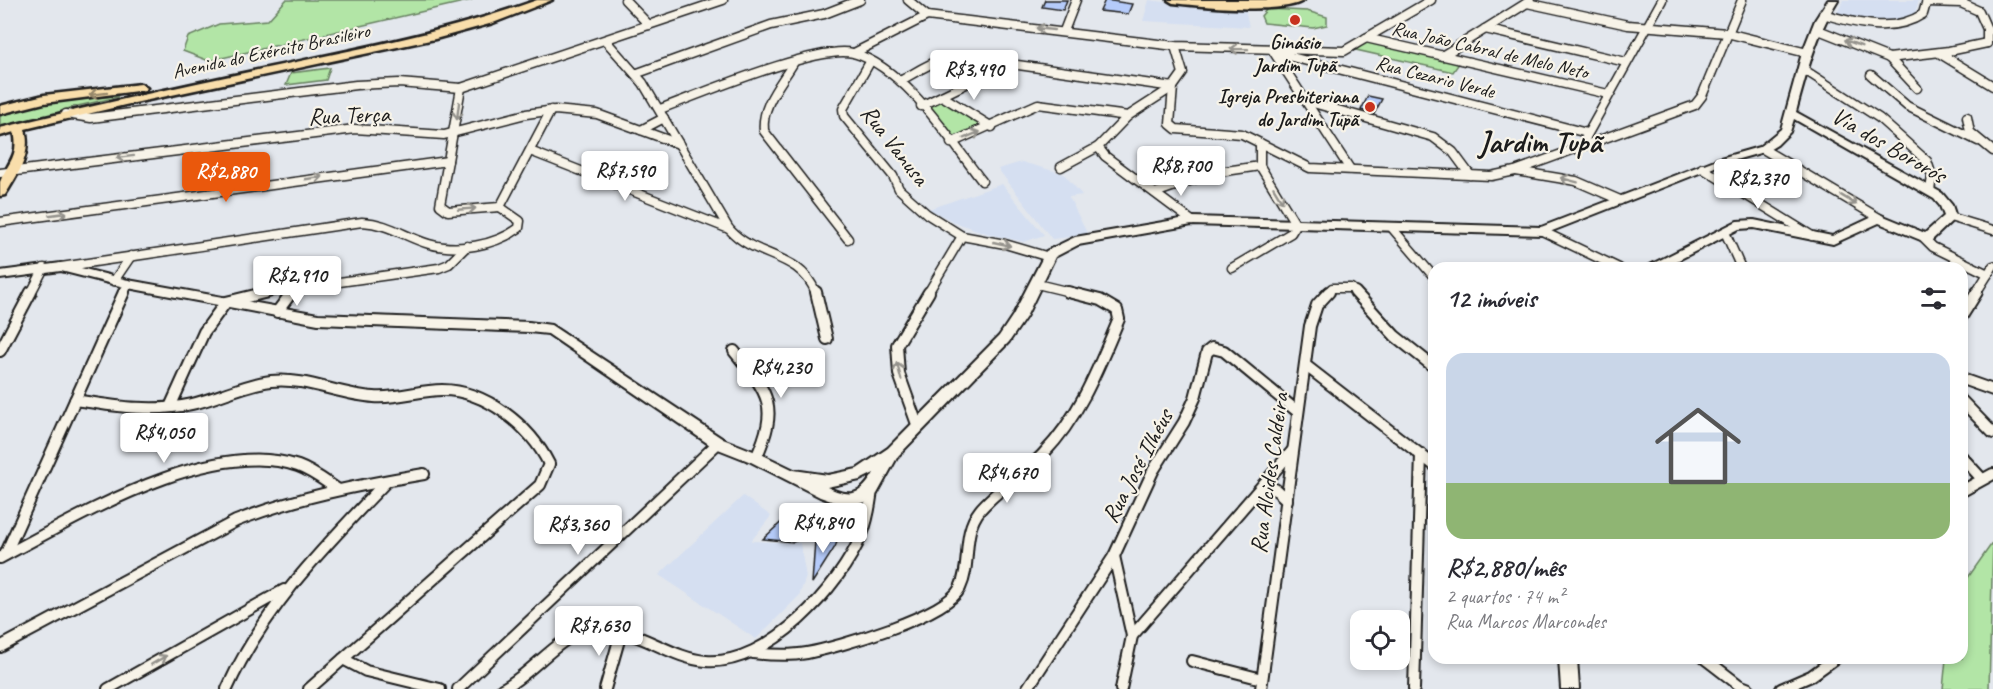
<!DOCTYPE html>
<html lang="pt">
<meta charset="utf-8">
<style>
:root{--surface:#fff;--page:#f2f2f3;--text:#2b2b33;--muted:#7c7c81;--line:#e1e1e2;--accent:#ea580c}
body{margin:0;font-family:Caveat,sans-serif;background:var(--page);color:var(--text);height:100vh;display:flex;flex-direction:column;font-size:22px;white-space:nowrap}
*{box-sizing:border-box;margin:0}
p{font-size:20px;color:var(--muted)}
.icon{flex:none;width:33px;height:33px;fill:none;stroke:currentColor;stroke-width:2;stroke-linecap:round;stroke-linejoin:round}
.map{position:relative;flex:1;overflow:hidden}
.drawer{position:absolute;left:1428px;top:262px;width:540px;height:402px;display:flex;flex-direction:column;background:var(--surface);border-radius:18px;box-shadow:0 3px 9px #0003}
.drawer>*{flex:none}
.tools{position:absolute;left:1350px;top:610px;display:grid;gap:12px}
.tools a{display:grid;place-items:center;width:60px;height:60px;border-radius:12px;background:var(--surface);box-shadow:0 3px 9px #0003;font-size:30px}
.price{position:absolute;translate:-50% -51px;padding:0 14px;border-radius:6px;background:#fff;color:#222;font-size:20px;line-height:39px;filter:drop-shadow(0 2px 3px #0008)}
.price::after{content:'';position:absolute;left:50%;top:36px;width:18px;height:14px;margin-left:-9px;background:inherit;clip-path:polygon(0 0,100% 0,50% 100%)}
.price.on{background:var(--accent);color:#fff}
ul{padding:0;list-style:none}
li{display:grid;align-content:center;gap:12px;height:318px;padding:0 18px}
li+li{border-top:2px solid var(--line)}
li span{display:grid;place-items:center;height:186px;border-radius:18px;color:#555}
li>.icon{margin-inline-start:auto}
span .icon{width:108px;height:108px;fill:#fffc;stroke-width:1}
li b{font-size:26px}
h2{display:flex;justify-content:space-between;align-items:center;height:72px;padding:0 18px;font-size:26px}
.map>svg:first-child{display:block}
</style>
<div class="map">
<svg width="1993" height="689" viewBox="0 0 1993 689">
<rect width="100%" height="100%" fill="#e3e7ed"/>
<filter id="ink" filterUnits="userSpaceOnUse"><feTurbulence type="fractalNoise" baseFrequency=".0167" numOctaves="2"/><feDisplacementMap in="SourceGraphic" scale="12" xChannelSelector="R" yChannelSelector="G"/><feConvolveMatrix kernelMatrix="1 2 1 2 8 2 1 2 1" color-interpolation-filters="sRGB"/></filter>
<g filter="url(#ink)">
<g fill="#d5dff1">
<path d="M1149,0L1212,8H1245L1249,27L1143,21Z"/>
<path d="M1844,0H1919L1914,16L1881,22L1836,14Z"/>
<path d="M1022,162L1064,174L1082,195L1069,197L1088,235L1052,239L998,169Z"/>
<path d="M1002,184L1044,235L1024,242L989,234L956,223L929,209Z"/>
<path d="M743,496L771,516L751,541L800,543L806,577L799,596L756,639L659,575Z"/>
</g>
<g fill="#b2e5a6" stroke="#678061" stroke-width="1.5">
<path d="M286,0H472L209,61L183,51L188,37L219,24L268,20Z"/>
<path d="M1267,9L1307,11L1327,17V25L1313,28L1264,23L1261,16Z"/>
<path d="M1366,41L1460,62L1453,72L1356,50Z"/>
<path d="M330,68L326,80L286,85L291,73Z"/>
<path d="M114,96L118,97L73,107L29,123L0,127V112L49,103Z"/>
<path d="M943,101L984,126L955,140L930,112L931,105Z"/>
<path d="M1993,542L1989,689H1943L1946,659L1962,658V586Z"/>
</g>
<g fill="#b5cbfa" stroke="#1c1c1c" stroke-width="1.5">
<path d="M1045,0H1067L1063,10L1042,7Z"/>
<path d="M1105,0L1132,4L1128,14L1100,11Z"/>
<path d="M1368,96L1382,99L1374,114L1361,110Z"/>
<path d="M817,508L836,522L816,538V534L793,542L763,539L789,515L798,524Z"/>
<path d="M839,537L835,547L812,583L815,541Z"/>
</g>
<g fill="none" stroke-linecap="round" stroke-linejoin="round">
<g stroke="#1c1c1c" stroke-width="11">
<g id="street-far1">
<path d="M625,0L649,25"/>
<path d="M908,0L927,16"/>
<path d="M1927,2L1961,3L1979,11L1987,29V43"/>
<path d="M1527,3L1628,25L1727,33L1807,53"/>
<path d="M1823,14C1855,23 1893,34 1923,14L1927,0"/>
<path d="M1485,29L1626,62"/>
<path d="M1816,29L1889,58L1917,88"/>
<path d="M1064,31L1076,0"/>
<path d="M1366,38L1608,94"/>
<path d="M606,41L643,83L729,229C757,260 799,251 816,293"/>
<path d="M1175,46L1183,73L1173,87L1170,124L1176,129L1242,134L1310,168L1491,176L1515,171L1695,105L1702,96L1742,0"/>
<path d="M1273,51L1350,169"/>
<path d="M854,53L927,16L1175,46L1344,51L1431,0"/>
<path d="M1276,53L1587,133"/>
<path d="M1939,53L1993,86"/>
<path d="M1442,56L1530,1"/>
<path d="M969,58L1173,87"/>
<path d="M1889,58L1949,51L1987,43"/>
<path d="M794,62C781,84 761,105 764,131L848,239"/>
<path d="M870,62L843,109L844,116L893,176L899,189L927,214L962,236"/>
<path d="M1803,69L1879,118L1927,161L1932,176L1930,191"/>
<path d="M635,74L771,25L824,14L860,0"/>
<path d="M1871,75L1907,106L1978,141"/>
<path d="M900,81C924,68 951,46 977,65L976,76L970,82L921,106"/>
<path d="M1173,87L1128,116L1098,147L1105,156L1192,221"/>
<path d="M461,88L440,205L448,211L500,207"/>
<path d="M942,96L992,127"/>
<path d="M1306,101L1433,137L1453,152L1470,175"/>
<path d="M660,109C698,95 819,44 853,53C906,68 950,140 982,181"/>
<path d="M66,114L91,118L356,85L399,83L461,88L723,0"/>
<path d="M1967,117L1970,132L1993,151"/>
<path d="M641,130L664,118"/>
<path d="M1586,137L1662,0"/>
<path d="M951,143L1038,104L1128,116"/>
<path d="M1763,149L1879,218"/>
<path d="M530,151L729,229"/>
<path d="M1061,167L1098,147"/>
<path d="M1702,168L1812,236"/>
<path d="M1516,171L1576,181L1620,200"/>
<path d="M0,173L355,129L444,135L526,114L555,110L597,114L679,144"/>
<path d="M1155,193L1212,173L1260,166"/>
<path d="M500,207L551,110"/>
<path d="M1950,217L1993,230"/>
<path d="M0,222L448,161"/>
<path d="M1392,228L1434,277"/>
<path d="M1542,231L1619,268"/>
<path d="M1725,232L1741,268"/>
<path d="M1923,237L1933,247L1988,274"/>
<path d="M61,267L362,222C388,223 405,237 429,244C457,252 495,246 519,228L520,221L500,207"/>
<path d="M1232,268L1291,233L1296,225L1260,166V143"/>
<path d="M114,281L131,256"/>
<path d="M1037,284L1074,293"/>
<path d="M31,293L44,268"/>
<path d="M124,293L128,284"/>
<path d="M261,293L439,268L449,264L467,246"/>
<path d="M291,293L296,287"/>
<path d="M928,293L962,236L1005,244L1049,257"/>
<path d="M1327,293L1332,288H1351L1356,293"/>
<path d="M1976,293L1993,266"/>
</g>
</g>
<g stroke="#1c1c1c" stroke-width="14">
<g id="street">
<path d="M816,292L827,339"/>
<path d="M1355,292L1395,336L1434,367"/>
<path d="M277,312L292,292"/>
<path d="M1962,316L1977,292"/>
<path d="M0,351L31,292"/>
<path d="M734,351C768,393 780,405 756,458"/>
<path d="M1305,365L1434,465"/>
<path d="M1962,379L1993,390"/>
<path d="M75,400C114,406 153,413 192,404C219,398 244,384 271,381C306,377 339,395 374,397C397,399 419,390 442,390C486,390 530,426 549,464L540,485L309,689"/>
<path d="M1962,401L1993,433"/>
<path d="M170,407L204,332L226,302L268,292"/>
<path d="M918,427L899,374L897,345L929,292"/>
<path d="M1962,457L1982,479"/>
<path d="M1260,489H1275L1287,500"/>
<path d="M1962,491L1993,474"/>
<path d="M848,501L861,534"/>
<path d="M5,555L124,292"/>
<path d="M1114,556L1132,636"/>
<path d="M0,558C77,518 210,436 298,466C312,471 325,481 337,489"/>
<path d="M0,647L236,521C297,497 359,485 424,474"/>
<path d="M753,653C771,655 790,656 807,653C839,647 946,616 960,588C972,563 961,534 980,510C998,488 1025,474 1044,453C1080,416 1099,366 1119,319L1117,310L1100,300L1068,292"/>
<path d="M1704,658L1739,685L1749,689"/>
<path d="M343,659L366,671L440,689"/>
<path d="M1192,661L1262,679"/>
<path d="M108,689L284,590"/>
<path d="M227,689C264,607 325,546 386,482"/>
<path d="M458,689L718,443"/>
<path d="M502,689C531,675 558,636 588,630C630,621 666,658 706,661C768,666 840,587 862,534C868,520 870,506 872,490"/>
<path d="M605,689L621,633"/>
<path d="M1027,689L1114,556L1153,471L1184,422L1195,398L1207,352L1212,348L1224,351L1298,412"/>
<path d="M1121,689L1132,636L1293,450"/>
<path d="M1261,689L1310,326L1317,305L1329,292"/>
<path d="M1414,689L1421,454"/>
<path d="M1781,689L1811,676L1836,658"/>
</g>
</g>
<g stroke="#1c1c1c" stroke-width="4">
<g id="secondary">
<path d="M1828,0H1838C1816,34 1807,72 1796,112L1942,193L1952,205L1956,217L1931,241H1923L1879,223L1833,244L1754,228L1739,229L1663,268H1648L1650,265L1737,221L1754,220L1832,236L1879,214L1925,233L1944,216L1940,206L1934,199L1794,119L1790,132L1777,145L1767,151L1725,163L1542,235L1192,225L1078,245L1055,257L1026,317L1009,342L898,456L877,494L866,502L848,507L820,497L751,462L713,447L548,334L529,332L318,324L128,288L61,271L0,279V271L61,263L128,280L318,314L529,322L551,325L723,439L761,454L794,470L828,475L857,469L888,448L999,336L1013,315L1046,251L1075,237L1192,217L1541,227L1717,159L1759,147L1781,129L1802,53L1815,20ZM874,473C860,496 851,498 827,487L860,480Z"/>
<path d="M1559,658H1577L1579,689H1561Z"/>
</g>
</g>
<g stroke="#1c1c1c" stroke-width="5">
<g id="primary">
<path d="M537,0H552L493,23L435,39L125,105L25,129C32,155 18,174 5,195L0,196C0,192 0,186 0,182C7,163 20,156 14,132L0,136V128C90,106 181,86 272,67C362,48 450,31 537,0Z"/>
<path d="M1168,0H1304C1285,15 1199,6 1173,3Z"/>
<path d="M141,84L147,88L145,90L44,103L0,114V106L44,95Z"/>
</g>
</g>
<use href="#street-far1" stroke="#f7f3e8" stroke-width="8"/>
<use href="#street" stroke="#f7f3e8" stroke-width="10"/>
<use href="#secondary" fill="#f7f3e8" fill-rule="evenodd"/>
<use href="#primary" fill="#f9deab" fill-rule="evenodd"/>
</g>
<defs><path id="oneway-shaft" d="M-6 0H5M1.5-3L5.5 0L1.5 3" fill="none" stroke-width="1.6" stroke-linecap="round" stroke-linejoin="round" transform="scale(1.5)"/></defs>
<g stroke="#94928c">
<use href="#oneway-shaft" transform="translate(1045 29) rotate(-174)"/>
<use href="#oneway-shaft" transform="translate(1853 43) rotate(-159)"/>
<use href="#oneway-shaft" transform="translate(1239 49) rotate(-179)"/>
<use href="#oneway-shaft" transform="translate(458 111) rotate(97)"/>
<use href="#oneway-shaft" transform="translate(972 135) rotate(-22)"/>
<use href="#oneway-shaft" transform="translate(125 157) rotate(173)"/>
<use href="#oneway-shaft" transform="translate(314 178) rotate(-8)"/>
<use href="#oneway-shaft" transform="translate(1569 180) rotate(-165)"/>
<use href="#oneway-shaft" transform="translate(1278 195) rotate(59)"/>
<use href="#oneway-shaft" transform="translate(1849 200) rotate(31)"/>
<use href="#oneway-shaft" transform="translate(467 209) rotate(-5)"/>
<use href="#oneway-shaft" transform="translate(58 214) rotate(-8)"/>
<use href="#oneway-shaft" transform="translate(1002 244) rotate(13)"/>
<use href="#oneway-shaft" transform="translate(899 371) rotate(-105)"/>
<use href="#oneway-shaft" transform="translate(159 660) rotate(-30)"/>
</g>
<use stroke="#96876b" href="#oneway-shaft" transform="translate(98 94) rotate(173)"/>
</g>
<g fill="#c8321e" stroke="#f7f3e8" stroke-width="2">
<circle cx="1295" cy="20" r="6"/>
<circle cx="1370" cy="107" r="6"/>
</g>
<g text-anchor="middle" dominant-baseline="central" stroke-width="4.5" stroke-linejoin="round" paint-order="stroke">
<g font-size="20" font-weight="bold" fill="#1c1c1c" stroke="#f7f3e8">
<text x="1295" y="42">Ginásio<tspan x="1295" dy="23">Jardim Tupã</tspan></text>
<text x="1358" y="96" text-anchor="end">Igreja Presbiteriana<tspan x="1358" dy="23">do Jardim Tupã</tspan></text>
</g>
<g font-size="20" fill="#1c1c1c" stroke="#f7f3e8">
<text transform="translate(1490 50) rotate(13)">Rua João Cabral de Melo Neto</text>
<text transform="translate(271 51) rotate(-12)">Avenida do Exército Brasileiro</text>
<text transform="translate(1435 77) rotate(14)">Rua Cezario Verde</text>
</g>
<g font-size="24" fill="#1c1c1c" stroke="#f7f3e8">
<text transform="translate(349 115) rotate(-2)">Rua Terça</text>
<text transform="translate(895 145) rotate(52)">Rua Vanusa</text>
<text transform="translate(1889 145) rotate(30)">Via dos Bororós</text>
<text transform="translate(1137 466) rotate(-62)">Rua José Ilhéus</text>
<text transform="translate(1269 473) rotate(-82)">Rua Alcides Caldeira</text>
</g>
<g font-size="30" font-weight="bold" fill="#1c1c1c" stroke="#f7f3e8">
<text x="1540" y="142">Jardim Tupã</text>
</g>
</g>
</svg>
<div class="tools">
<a><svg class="icon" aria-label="locate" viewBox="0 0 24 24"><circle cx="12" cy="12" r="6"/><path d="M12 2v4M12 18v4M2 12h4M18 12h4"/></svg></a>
</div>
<b class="price" style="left:974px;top:101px">R$3,490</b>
<b class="price" style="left:1181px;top:197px">R$8,700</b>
<b class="price" style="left:625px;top:202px">R$7,590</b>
<b class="price on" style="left:226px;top:203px">R$2,880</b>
<b class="price" style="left:1758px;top:210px">R$2,370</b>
<b class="price" style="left:297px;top:307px">R$2,910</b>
<b class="price" style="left:781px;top:399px">R$4,230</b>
<b class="price" style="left:164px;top:464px">R$4,050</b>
<b class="price" style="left:1007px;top:504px">R$4,670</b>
<b class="price" style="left:823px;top:554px">R$4,840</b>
<b class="price" style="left:578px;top:556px">R$3,360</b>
<b class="price" style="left:599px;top:657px">R$7,630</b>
<section class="drawer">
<h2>12 imóveis<svg class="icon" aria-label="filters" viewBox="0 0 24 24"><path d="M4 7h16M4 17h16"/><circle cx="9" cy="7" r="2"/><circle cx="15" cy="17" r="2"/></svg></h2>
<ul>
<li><span style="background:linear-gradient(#c9d6e8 70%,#8fb573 0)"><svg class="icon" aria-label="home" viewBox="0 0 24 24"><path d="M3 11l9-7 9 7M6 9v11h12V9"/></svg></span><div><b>R$2,880/mês</b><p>2 quartos · 74 m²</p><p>Rua Marcos Marcondes</p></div></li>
</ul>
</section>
</div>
